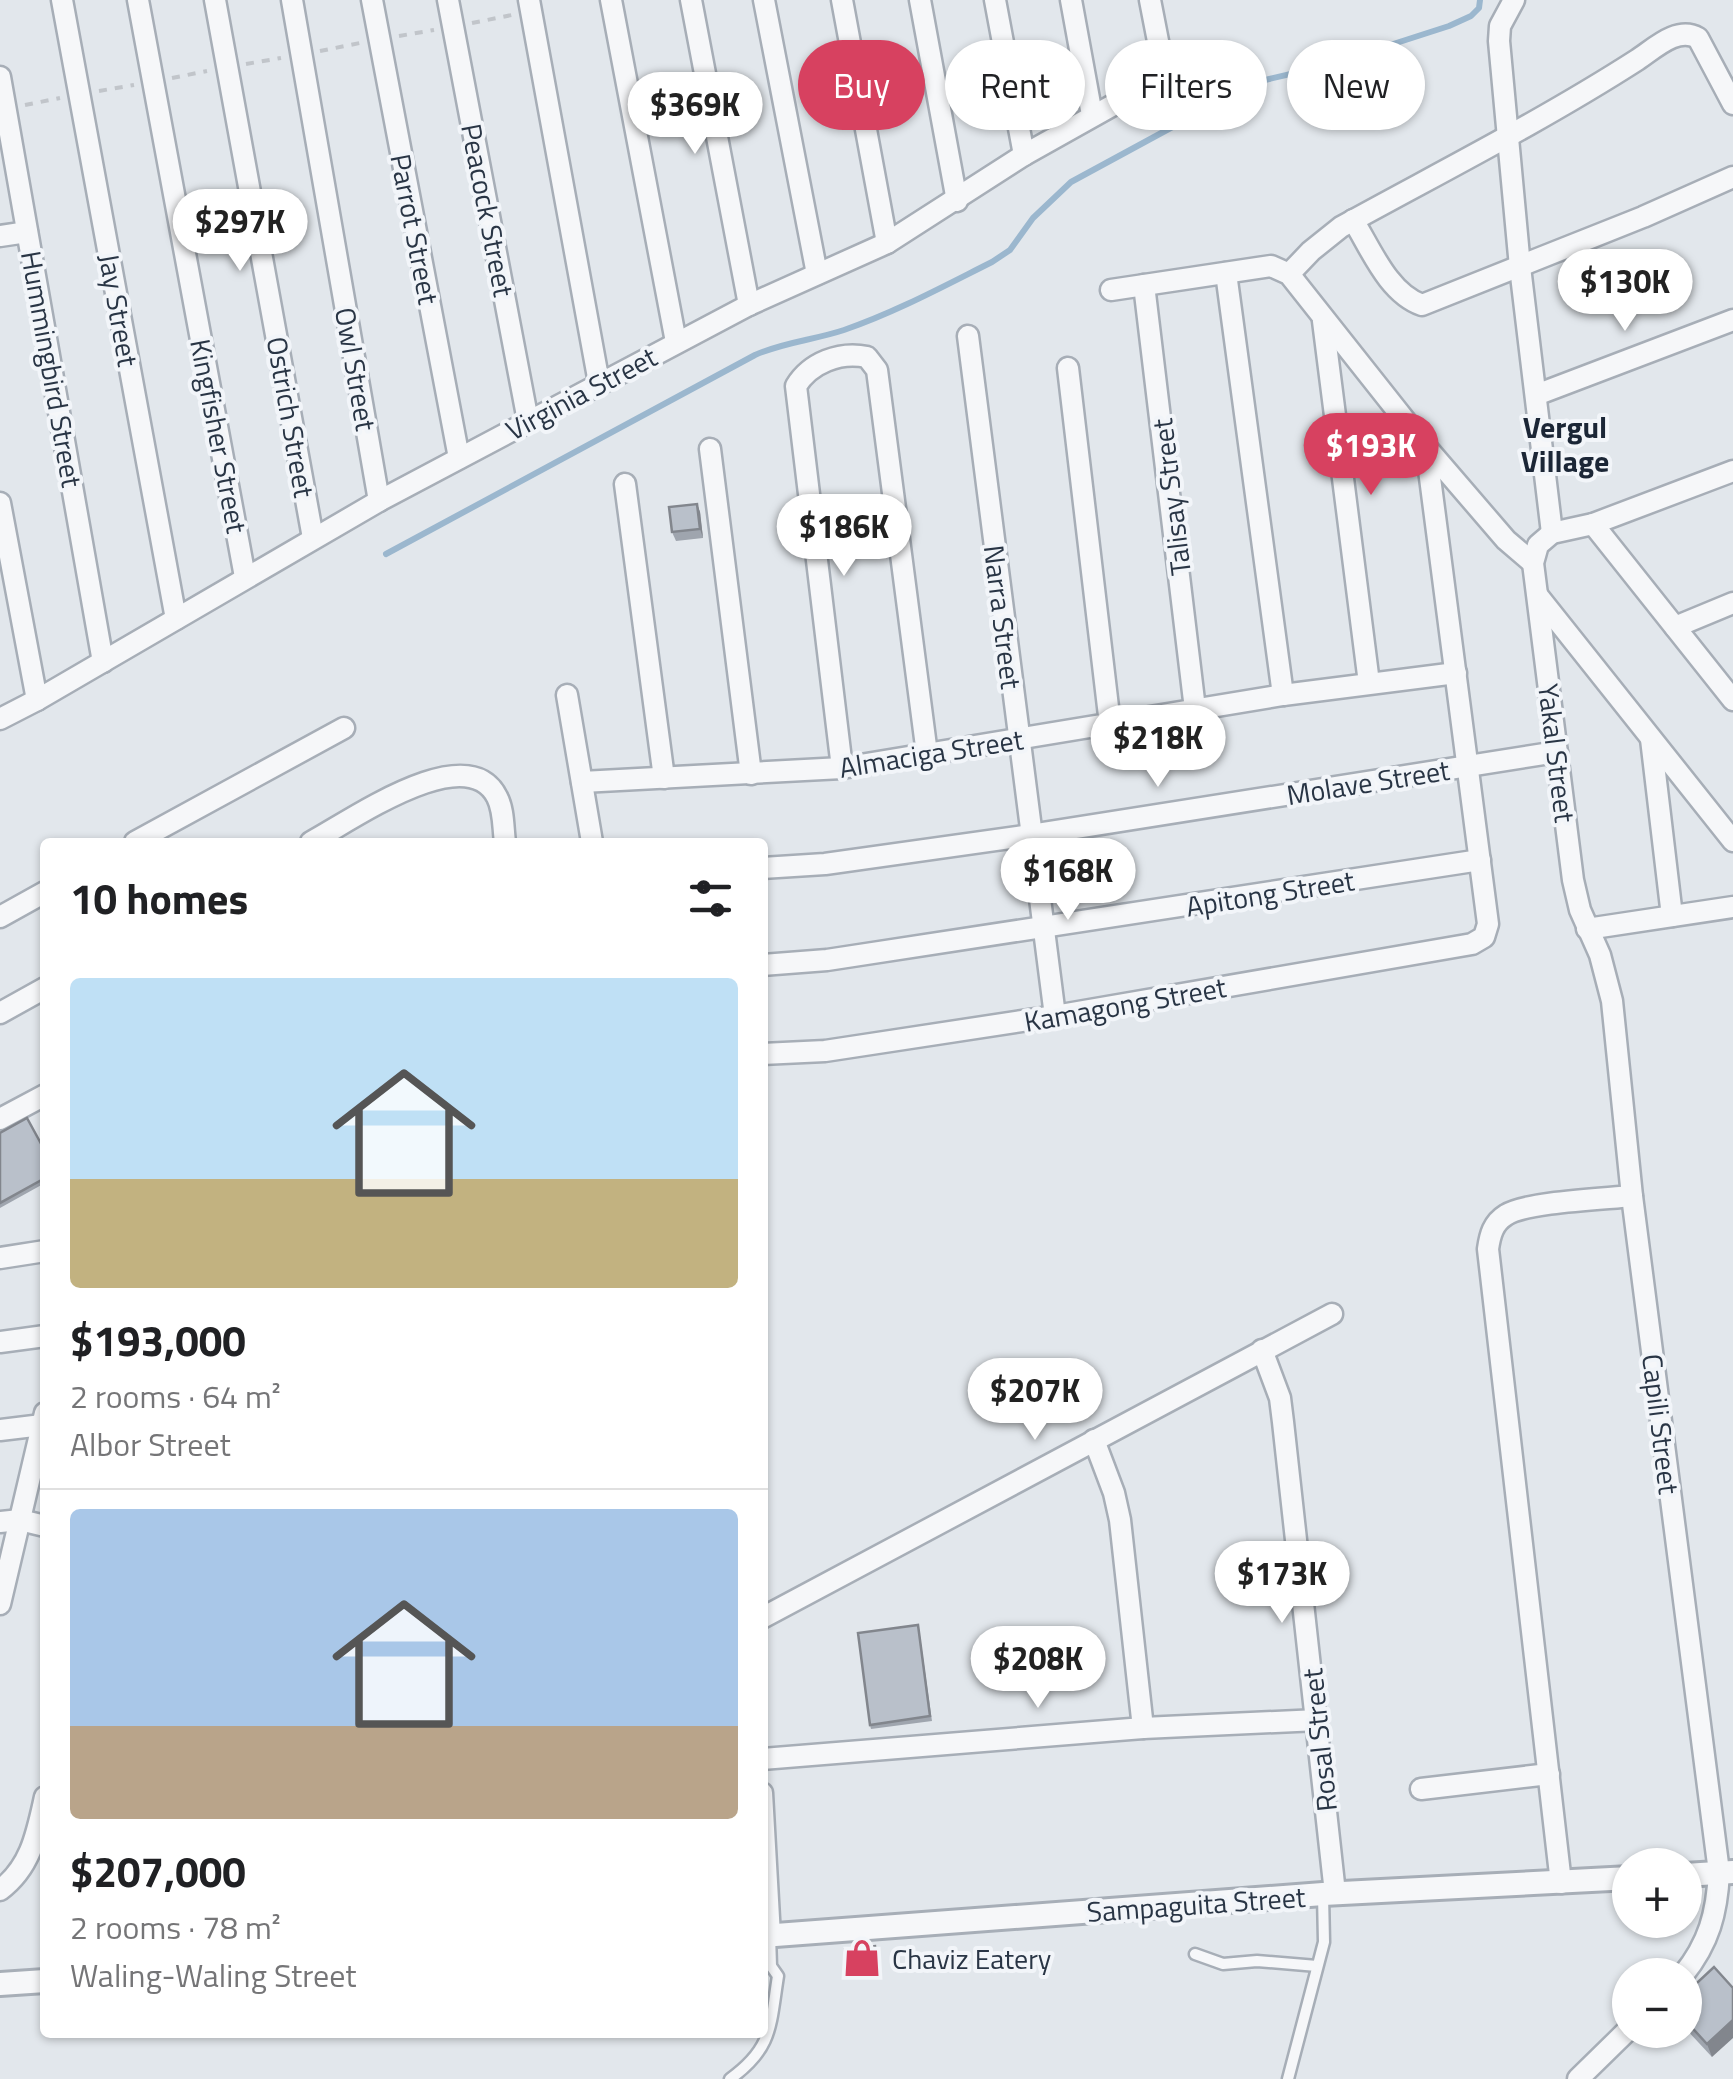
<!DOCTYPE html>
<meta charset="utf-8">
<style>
:root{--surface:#fff;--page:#f6f6f6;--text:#202124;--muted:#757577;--line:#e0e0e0;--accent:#d74160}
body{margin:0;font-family:"Titillium Web",sans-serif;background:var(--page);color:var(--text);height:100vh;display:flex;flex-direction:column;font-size:38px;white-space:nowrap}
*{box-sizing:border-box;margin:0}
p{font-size:32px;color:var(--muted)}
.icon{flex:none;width:55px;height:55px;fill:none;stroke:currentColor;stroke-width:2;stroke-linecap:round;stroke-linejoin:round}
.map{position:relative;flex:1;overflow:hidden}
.drawer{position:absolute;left:40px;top:838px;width:728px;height:1200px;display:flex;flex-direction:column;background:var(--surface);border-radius:10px;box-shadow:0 2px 8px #0004}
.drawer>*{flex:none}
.top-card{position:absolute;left:798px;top:40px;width:785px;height:90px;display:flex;gap:20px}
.buttons{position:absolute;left:1612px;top:1848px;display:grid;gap:20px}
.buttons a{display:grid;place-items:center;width:90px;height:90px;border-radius:50%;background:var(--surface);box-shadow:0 2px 8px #0004;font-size:50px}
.price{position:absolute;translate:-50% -85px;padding:0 22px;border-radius:35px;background:#fff;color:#222;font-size:32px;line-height:65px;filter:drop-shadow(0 2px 5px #0008)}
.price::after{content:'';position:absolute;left:50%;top:60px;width:30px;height:22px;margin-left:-15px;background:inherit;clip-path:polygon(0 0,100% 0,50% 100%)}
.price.selected{background:var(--accent);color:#fff}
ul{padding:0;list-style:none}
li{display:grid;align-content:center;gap:20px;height:530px;padding:0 30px}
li+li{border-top:2px solid var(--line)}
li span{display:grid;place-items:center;height:310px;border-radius:10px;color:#555}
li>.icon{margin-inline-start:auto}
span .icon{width:180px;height:180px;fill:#fffc;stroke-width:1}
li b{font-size:42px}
h2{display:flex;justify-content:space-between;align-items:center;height:120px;padding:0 30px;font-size:42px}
.chip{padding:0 35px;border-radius:45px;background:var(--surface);box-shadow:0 2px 8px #0004;font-size:35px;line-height:90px}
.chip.selected{background:var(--accent);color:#fff}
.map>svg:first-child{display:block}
</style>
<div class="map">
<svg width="1733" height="2079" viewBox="0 0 1733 2079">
<rect width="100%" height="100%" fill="#e2e7ec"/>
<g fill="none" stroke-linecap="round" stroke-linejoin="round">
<path stroke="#9bb7ce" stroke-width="6" d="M386,554L755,355C784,342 814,340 844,330C896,312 944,286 992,262L1010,250L1033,218L1071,182L1189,118L1239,86L1325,66L1449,26L1471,16L1479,8L1480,0"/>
<g stroke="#a7aeb7" stroke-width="15">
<g id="service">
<path d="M1195,1954L1223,1964L1257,1961L1317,1966"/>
<path d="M730,2079C773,2048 770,2026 778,1976L771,1966L770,1936"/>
<path d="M1288,2079L1324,1942L1323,1895"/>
</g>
</g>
<g stroke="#a7aeb7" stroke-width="25">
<g id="minor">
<path d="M62,0L176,619"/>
<path d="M138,0L245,577"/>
<path d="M215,0L313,538"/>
<path d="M292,0L379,501"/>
<path d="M372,0L459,458"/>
<path d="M448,0L528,421"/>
<path d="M529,0L599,383"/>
<path d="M611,0L676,342"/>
<path d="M691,0L749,305"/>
<path d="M764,0L817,274"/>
<path d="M842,0L887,243"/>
<path d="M920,0L957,201"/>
<path d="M995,0L1024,155"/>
<path d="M1071,0L1092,115"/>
<path d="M1150,0L1172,113"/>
<path d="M1514,0L1500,26L1499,41L1520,267L1552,533"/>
<path d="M0,77L103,662"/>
<path d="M1353,220C1371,249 1388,293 1422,305L1643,217L1733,177"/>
<path d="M0,236L27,232"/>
<path d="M1226,273L1283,695"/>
<path d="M1289,274L1311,251L1341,227C1439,173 1542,121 1637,60C1654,49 1677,26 1698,38L1733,104"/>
<path d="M1144,285L1195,709"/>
<path d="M1111,290L1271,266L1289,274L1426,447L1506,540L1533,563"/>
<path d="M1323,321L1369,683"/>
<path d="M968,336L1055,1016"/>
<path d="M1068,368L1110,724"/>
<path d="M1536,395L1733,320"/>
<path d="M710,449L751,774"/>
<path d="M625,484L664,778"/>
<path d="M0,503L37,700"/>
<path d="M1593,524L1733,700"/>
<path d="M1538,596L1733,841"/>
<path d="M1675,627L1733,603"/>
<path d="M567,695L592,842"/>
<path d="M0,719L37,700L379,501L749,305L887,243L1024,155L1165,76"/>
<path d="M1651,739L1672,916"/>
<path d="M842,768L796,386C810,363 840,351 867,357L877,370L927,754"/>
<path d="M582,782L842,768L1283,695L1456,673"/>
<path d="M135,842L344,728"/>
<path d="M311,842C349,822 467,737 497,797C504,810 503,828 505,842"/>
<path d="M762,868L825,864L1031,835L1557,752"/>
<path d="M0,917L45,892"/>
<path d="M1587,929L1733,907"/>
<path d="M762,965L827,960L1480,860"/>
<path d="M0,1013L45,988"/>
<path d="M762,1054L825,1051L1055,1016L1472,944L1484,937L1488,924L1426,447"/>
<path d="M0,1119L45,1095"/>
<path d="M0,1258L45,1251"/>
<path d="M0,1342L45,1336"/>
<path d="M1262,1350L1280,1398L1283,1422L1335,1893"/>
<path d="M0,1430L42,1425"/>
<path d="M1094,1440L1114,1493L1120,1520L1143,1728"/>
<path d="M0,1522L20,1520L45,1526"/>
<path d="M0,1604L45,1413"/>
<path d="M762,1618L1332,1314"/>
<path d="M762,1759L1143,1728L1318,1720"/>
<path d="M1421,1789L1549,1774"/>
<path d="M762,1793L770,1936"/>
<path d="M1561,1883L1488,1249C1490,1235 1493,1223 1506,1215C1526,1202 1604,1199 1632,1196"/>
<path d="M0,1890C31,1867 37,1833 45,1797"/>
<path d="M1683,1975C1709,1943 1717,1913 1719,1872L1632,1196L1612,1001L1600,955L1580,910L1573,880L1533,563L1538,545L1552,533L1593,524L1733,471"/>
<path d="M1578,2079L1630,2028"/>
</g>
</g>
<g stroke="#a7aeb7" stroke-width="28">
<g id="tertiary">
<path d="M1685,1875L1733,1872"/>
<path d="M762,1936L1323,1894L1630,1878"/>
<path d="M0,1984L45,1981"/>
</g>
</g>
<g stroke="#c1c5ca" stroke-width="4" stroke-dasharray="8 8" stroke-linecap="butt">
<path d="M472,23L512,15"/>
<path d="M399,36L434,30"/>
<path d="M320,51L360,43"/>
<path d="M246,64L281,58"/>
<path d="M172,78L207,71"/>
<path d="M99,91L134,85"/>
<path d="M25,105L60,98"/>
</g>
<use href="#service" stroke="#f6f7f9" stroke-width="10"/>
<use href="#minor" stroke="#f6f7f9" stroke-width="20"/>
<use href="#tertiary" stroke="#f6f7f9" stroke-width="22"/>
</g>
<g fill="#9fa5ae">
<path d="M697,504L700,512L703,538L676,541L672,532Z"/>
<path d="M0,1133L45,1151V1183L0,1208Z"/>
<path d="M919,1629L932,1721L871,1729L870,1725Z"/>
<path d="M877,1950L878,1962L847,1965L846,1961Z"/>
<path d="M1714,1967L1712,2057L1685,2028V1994Z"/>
</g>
<g fill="#82868d">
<path d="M697,504L700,512L703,538L700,529Z"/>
<path d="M1733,2020V2038L1712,2057L1707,2044Z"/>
</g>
<g fill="#b9c0ca" stroke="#82868d" stroke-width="2.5">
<path d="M697,504L700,529L672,532L669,507Z"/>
<path d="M27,1118L45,1151V1178L0,1203V1133Z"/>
<path d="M918,1625L930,1716L870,1725L858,1633Z"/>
<path d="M875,1946L876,1958L846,1961L845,1949Z"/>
<path d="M1714,1967L1733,1988V2020L1707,2044L1685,2020V1994Z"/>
</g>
<defs>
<g id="shop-bare" transform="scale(3)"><path d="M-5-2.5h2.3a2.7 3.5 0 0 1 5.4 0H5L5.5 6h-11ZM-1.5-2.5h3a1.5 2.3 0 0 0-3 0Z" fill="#d74160" stroke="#f2f5f9" stroke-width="2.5" paint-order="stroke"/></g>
</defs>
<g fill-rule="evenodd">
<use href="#shop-bare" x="862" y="1958"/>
</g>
<g text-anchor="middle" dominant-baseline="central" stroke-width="8" stroke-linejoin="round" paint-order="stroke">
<g font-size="28" fill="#293545" stroke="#f2f5f9">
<text transform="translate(488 210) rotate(79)">Peacock Street</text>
<text transform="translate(415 229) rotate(79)">Parrot Street</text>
<text transform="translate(119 310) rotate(80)">Jay Street</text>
<text transform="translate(52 369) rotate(80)">Hummingbird Street</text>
<text transform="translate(356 369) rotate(80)">Owl Street</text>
<text transform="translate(581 393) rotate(-28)">Virginia Street</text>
<text transform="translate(291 417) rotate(80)">Ostrich Street</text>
<text transform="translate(219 436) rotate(79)">Kingfisher Street</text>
<text transform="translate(1171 497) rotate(-97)">Talisay Street</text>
<text transform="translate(1003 617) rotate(83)">Narra Street</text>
<text transform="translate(931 753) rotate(-9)">Almaciga Street</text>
<text transform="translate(1557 753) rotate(83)">Yakal Street</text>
<text transform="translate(1368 782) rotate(-9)">Molave Street</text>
<text transform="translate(1270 893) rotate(-9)">Apitong Street</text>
<text transform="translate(1125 1004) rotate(-10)">Kamagong Street</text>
<text transform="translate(1661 1424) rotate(83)">Capili Street</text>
<text transform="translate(1319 1740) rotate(-96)">Rosal Street</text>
<text transform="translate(1196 1904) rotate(-4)">Sampaguita Street</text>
</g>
<g font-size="28" fill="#293545" stroke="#f2f5f9" text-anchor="start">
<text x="892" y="1958">Chaviz Eatery</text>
</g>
<g font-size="30" font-weight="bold" fill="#1b2636" stroke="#f2f5f9">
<text x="1565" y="427">Vergul<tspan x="1565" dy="34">Village</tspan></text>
</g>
</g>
</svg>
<div class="buttons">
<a>+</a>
<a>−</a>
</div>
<b class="price" style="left:695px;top:157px">$369K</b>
<b class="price" style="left:240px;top:274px">$297K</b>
<b class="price" style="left:1625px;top:334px">$130K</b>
<b class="price selected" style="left:1371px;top:498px">$193K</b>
<b class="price" style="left:844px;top:579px">$186K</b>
<b class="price" style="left:1158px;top:790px">$218K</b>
<b class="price" style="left:1068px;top:923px">$168K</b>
<b class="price" style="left:1035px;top:1443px">$207K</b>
<b class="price" style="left:1282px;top:1626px">$173K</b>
<b class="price" style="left:1038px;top:1711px">$208K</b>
<div class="top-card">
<a class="chip selected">Buy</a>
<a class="chip">Rent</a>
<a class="chip">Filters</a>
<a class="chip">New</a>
</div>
<section class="drawer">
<h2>10 homes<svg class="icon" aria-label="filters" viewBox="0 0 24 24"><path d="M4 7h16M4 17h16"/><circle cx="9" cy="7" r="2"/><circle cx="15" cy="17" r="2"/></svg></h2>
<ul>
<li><span style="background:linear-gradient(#bfe0f5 65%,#c2b280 0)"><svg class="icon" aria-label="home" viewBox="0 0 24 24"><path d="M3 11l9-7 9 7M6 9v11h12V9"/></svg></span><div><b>$193,000</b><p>2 rooms · 64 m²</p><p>Albor Street</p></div></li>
<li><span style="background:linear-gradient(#a9c7e8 70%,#b9a48a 0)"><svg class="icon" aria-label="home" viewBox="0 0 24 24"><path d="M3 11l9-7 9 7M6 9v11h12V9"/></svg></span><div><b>$207,000</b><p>2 rooms · 78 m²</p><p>Waling-Waling Street</p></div></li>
</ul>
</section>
</div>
